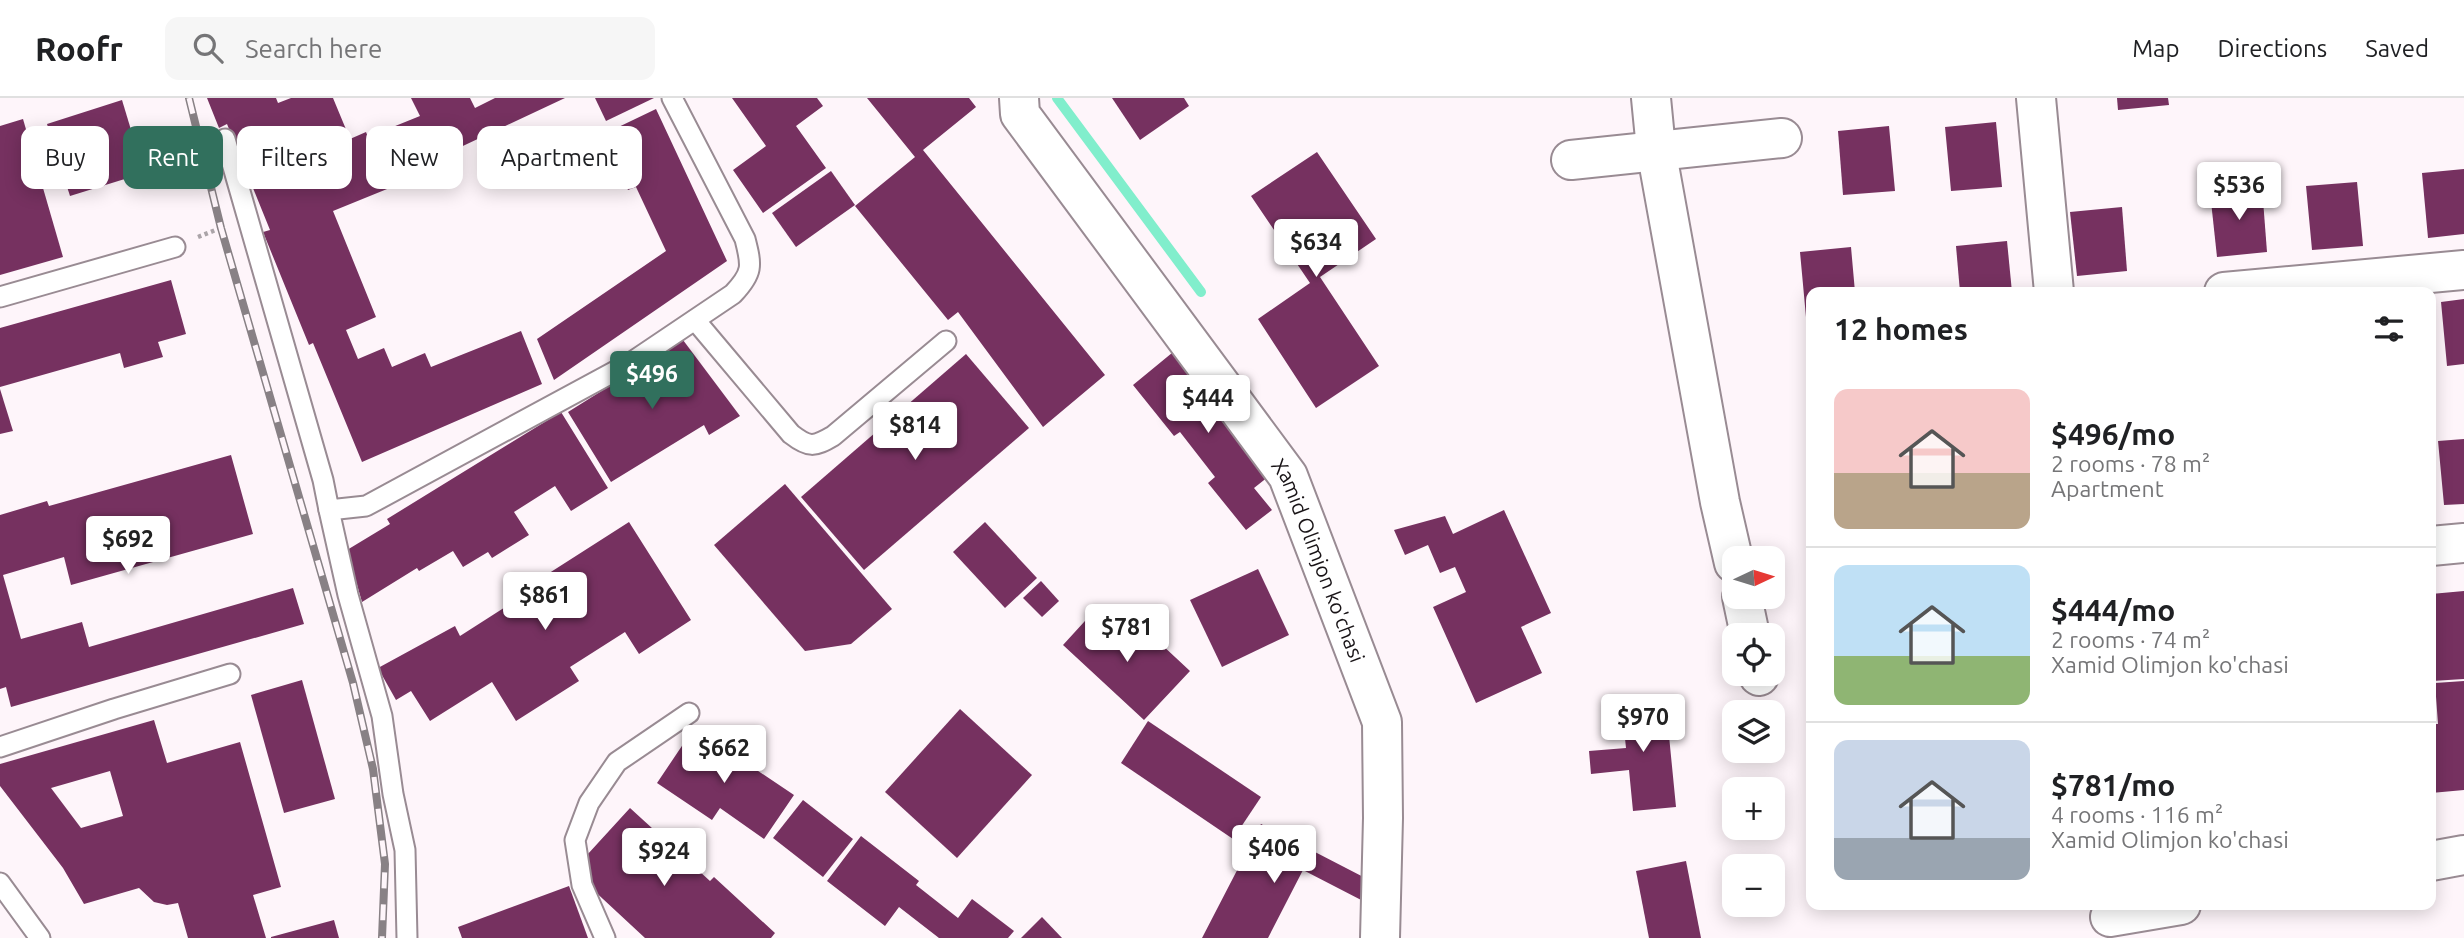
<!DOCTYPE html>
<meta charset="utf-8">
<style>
:root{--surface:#fff;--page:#f6f6f6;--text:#202124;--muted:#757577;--line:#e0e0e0;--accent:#31705d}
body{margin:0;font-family:Ubuntu,sans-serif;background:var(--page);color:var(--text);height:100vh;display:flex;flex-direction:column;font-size:26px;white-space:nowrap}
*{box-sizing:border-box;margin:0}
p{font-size:23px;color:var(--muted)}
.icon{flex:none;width:38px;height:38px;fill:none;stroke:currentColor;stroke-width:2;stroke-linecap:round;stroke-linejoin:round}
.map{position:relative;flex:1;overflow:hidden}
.side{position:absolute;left:1806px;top:189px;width:630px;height:623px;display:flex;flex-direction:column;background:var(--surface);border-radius:14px;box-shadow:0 4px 18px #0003}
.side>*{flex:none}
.banner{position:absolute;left:21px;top:28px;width:665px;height:63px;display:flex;gap:14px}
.needle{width:46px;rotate:86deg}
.controls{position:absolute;left:1722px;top:448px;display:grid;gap:14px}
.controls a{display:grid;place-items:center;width:63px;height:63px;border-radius:14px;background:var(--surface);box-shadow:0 4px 18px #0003;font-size:35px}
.price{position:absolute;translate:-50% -60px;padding:0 16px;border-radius:7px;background:#fff;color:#222;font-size:23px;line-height:46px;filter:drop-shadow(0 2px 4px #0008)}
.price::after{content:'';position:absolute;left:50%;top:42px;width:21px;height:16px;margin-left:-10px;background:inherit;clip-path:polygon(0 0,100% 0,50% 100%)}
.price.on{background:var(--accent);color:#fff}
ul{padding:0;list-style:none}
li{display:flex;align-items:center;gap:21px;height:175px;padding:0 28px}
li+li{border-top:2px solid var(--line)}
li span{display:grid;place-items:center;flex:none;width:196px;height:140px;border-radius:14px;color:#555}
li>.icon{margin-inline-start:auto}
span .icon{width:84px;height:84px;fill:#fffc;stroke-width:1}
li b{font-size:30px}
h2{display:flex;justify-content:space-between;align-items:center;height:84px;padding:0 28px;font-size:30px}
.tag{padding:0 24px;border-radius:14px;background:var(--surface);box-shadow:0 4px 18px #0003;font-size:24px;line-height:63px}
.tag.on{background:var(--accent);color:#fff}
header{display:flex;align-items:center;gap:42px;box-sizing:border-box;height:98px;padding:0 35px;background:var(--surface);border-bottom:2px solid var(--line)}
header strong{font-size:33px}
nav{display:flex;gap:38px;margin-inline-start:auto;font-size:24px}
.search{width:490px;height:63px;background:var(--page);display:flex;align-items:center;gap:18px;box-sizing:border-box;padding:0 24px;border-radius:14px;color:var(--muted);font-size:26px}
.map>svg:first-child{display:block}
</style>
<header>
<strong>Roofr</strong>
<div class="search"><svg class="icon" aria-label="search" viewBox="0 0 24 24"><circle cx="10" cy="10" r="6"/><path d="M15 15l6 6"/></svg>Search here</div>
<nav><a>Map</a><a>Directions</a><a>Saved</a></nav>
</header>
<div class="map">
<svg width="2464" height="840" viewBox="0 0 2464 840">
<rect width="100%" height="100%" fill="#fef5fa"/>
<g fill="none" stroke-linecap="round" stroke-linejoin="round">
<path stroke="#81eecc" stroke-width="10" d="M1057,0L1201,194"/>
</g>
<g fill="#763160" fill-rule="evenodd">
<path d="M207,0H276L278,5L291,0H333L350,41L366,34L368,39L420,18L411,0H470L475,10L495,0H565L448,55L451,65L333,113L376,219L346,232L358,261L384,250L392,269L425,255L431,269L521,233L542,286L362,364L313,245L309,247L263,134L270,132L227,26L219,30Z"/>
<path d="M595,0H654L606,23Z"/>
<path d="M732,0H817L823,8L796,28L826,70L763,115L733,72L766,48Z"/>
<path d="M867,0H969L976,9L923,52L1105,277L1043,329L958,214L948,222L855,108L915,59Z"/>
<path d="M1112,0H1184L1189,8L1140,42Z"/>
<path d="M2117,0H2168L2169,7L2118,12Z"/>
<path d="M122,2L144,75L70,98L47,26Z"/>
<path d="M656,11L727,163L554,282L537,241L666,153L636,89L628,92L616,66L572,87L558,58Z"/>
<path d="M23,21L63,159L0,177V28Z"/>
<path d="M1996,24L2002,89L1951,93L1945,29Z"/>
<path d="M1889,28L1895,93L1843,97L1838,33Z"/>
<path d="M1317,54L1376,141L1320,179L1379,268L1316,310L1258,221L1310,185L1251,98Z"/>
<path d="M2464,71V136L2428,140L2422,75Z"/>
<path d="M831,73L855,107L796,149L772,115Z"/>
<path d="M2357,84L2363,148L2312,152L2306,88Z"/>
<path d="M2262,89L2267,154L2217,159L2210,94Z"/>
<path d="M2122,109L2127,173L2077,178L2070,114Z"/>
<path d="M2007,143L2012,194H1960L1956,148Z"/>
<path d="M1851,149L1855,194H1811V218L1806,219L1800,154Z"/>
<path d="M171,182L186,236L158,244L163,259L124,270L120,255L0,289V230Z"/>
<path d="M2464,201V266L2447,268L2441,204Z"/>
<path d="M683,242L740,318L709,337L704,327L611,384L568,314Z"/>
<path d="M1178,250L1273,375L1254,390L1272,412L1246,432L1208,385L1215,379L1180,334L1174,338L1133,287Z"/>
<path d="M966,256L1029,330L864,472L801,399Z"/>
<path d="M0,291L13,333L0,336Z"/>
<path d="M561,314L608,390L571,413L555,388L514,414L529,437L492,460L488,454L463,469L453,453L419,473L417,470L362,504L347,452L390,426L387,421Z"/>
<path d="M2464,341V406L2444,407L2438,343Z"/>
<path d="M231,357L253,436L71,487L64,459L3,477L21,541L82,524L89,549L293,490L304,526L11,609L6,589L0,591V417L47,403L49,408Z"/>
<path d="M785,386L892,511L851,546L805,553L714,447Z"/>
<path d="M1504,412L1551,515L1521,529L1542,575L1476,605L1433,509L1466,494L1455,469L1440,475L1428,447L1405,457L1394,432L1445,418L1453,436Z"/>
<path d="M629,424L691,522L639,556L625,534L570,569L579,583L516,623L492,584L430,623L411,593L396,602L378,570L455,528L460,538L521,499L518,495Z"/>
<path d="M985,424L1037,480L1005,510L953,454Z"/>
<path d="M1258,471L1289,537L1222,569L1190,502Z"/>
<path d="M1041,483L1059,503L1042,519L1023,500Z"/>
<path d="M2464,493V581L2432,583L2431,496Z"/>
<path d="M1095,512L1132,547L1146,532L1190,573L1144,622L1063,547Z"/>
<path d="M302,582L335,701L284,715L251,597Z"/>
<path d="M2464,583V692L2431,695V626H2438L2435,585Z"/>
<path d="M1665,597L1676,709L1633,713L1629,672L1591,676L1589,653L1626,650L1621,602Z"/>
<path d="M960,611L1032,677L957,760L885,694Z"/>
<path d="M154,622L167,665L240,644L281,789L253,797L266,840H188L178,805L167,807L154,804L139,790L84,806L63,770L0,688V666ZM110,673L123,718L81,730L51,690Z"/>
<path d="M1148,623L1261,699L1233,741L1121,665Z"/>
<path d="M694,630L794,697L764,741L720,710L712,722L657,685Z"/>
<path d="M803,702L853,741L823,779L773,740Z"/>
<path d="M630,710L710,783L714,779L775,835L771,840H645L589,788L587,757Z"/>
<path d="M1261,726L1375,785L1365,804L1303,772L1268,840H1202Z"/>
<path d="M861,738L919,783L916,787L958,820L972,801L1014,833L1008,840H939L899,809L885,828L827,783Z"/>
<path d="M1686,763L1701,840H1649L1636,773Z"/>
<path d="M569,788L588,840H462L458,829Z"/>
<path d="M1042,819L1062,840H1021Z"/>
<path d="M334,822L339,840H271V839Z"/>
</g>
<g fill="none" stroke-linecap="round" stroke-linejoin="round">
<g stroke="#998b93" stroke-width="23">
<g id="lane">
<path d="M225,41L323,382L329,412L366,408L632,264L733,196C753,175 752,168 745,141L672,0"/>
<path d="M0,199L175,149"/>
<path d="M695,222L791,336C809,350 814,349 833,338L946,243"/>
<path d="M329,412L348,497L382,618L393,696L405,752L407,840"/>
<path d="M0,649L114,611L230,576"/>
<path d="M0,785L40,840"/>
<path d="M605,840L582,787L575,742L589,705L617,664L689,615"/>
</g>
</g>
<g stroke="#998b93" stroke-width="42">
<g id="street">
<path id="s1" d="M1019,0L1020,16L1288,378L1382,624L1383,720L1380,840"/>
<path d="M1651,0L1656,51L1720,404L1734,465"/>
<path d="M2036,0L2054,194"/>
<path d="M1571,62L1782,40"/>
<path d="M2224,194L2464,172"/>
<path d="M2431,448L2464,445"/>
<path d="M1742,499L1750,537"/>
<path d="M1758,576L1759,578"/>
<path d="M2431,763L2464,757"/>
<path d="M2110,819L2181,807"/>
</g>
</g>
<path stroke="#aba4a8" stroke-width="4.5" stroke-dasharray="3.5 3.5" stroke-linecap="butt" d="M198,139L223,129"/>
<use href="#lane" stroke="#fff" stroke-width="19"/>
<use href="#street" stroke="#fff" stroke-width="38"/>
<g stroke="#888185" stroke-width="8">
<path id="rail" d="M189,0L221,130L353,585L373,671L385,766L382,840"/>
</g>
<use href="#rail" stroke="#fef5fa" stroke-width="5" stroke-dasharray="16" stroke-linecap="butt"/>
</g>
<g text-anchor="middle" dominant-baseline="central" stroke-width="7" stroke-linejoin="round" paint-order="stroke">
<g font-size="21" fill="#181316" stroke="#fef5fa">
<text stroke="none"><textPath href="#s1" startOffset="556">Xamid Olimjon ko'chasi</textPath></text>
</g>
</g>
</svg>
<div class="controls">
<a><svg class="needle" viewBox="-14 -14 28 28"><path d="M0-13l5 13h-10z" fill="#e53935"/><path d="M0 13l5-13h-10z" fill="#757577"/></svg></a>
<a><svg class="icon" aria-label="locate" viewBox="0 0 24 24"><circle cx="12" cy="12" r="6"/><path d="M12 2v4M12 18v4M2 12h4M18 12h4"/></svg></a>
<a><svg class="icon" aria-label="layers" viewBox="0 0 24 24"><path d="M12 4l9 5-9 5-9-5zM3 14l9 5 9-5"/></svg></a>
<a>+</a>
<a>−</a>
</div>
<b class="price" style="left:2239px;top:124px">$536</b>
<b class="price" style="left:1316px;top:181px">$634</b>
<b class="price on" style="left:652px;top:313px">$496</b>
<b class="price" style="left:1208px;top:337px">$444</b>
<b class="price" style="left:915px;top:364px">$814</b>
<b class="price" style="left:128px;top:478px">$692</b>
<b class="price" style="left:545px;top:534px">$861</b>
<b class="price" style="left:1127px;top:566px">$781</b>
<b class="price" style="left:1643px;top:656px">$970</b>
<b class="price" style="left:724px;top:687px">$662</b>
<b class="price" style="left:1274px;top:787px">$406</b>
<b class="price" style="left:664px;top:790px">$924</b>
<div class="banner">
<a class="tag">Buy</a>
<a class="tag on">Rent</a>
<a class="tag">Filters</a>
<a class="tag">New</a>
<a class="tag">Apartment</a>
</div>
<section class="side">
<h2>12 homes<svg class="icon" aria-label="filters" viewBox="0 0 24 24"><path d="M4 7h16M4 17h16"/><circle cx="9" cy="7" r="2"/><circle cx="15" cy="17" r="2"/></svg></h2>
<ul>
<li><span style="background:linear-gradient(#f6c9c9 60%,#b9a48a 0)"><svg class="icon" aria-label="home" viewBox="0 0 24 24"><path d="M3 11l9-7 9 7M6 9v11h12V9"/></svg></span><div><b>$496/mo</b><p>2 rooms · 78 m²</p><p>Apartment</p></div></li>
<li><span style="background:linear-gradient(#bfe0f5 65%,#8fb573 0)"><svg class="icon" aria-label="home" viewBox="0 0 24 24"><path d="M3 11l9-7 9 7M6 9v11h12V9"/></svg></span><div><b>$444/mo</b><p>2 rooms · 74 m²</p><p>Xamid Olimjon ko'chasi</p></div></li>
<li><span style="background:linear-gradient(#c9d6e8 70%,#9aa5b1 0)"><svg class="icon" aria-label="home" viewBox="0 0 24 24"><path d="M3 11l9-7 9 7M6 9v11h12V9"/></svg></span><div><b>$781/mo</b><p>4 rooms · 116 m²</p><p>Xamid Olimjon ko'chasi</p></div></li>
</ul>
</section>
</div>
